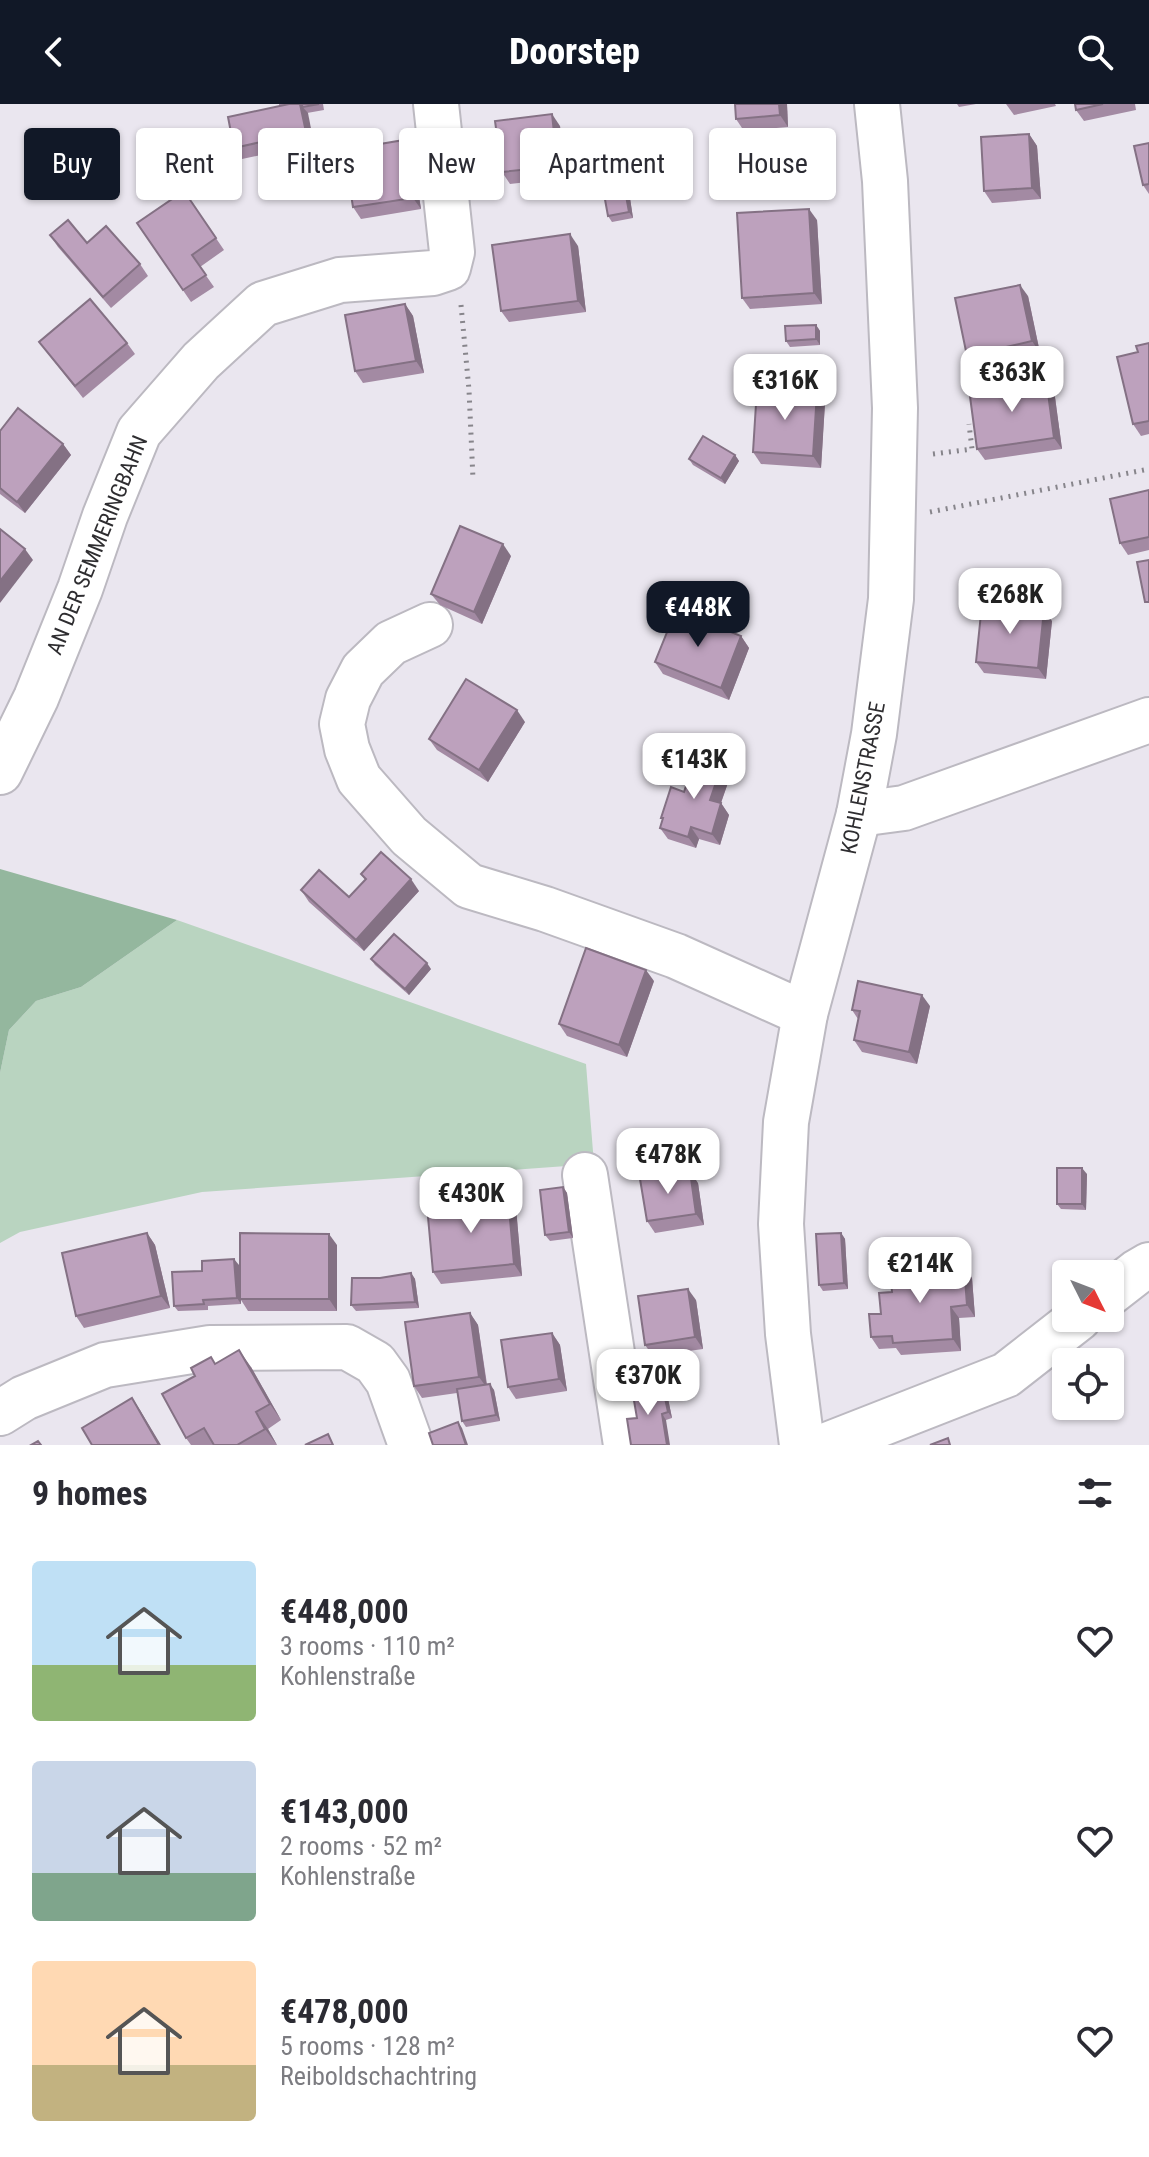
<!DOCTYPE html>
<meta charset="utf-8">
<style>
:root{--surface:#fff;--page:#f7f7f7;--text:#2b2b33;--muted:#7c7c81;--accent:#111827}
body{margin:0;font-family:"Roboto Condensed",sans-serif;background:var(--page);color:var(--text);height:100vh;display:flex;flex-direction:column;font-size:30px;white-space:nowrap}
*{box-sizing:border-box;margin:0}
p{font-size:26px;color:var(--muted)}
.icon{flex:none;width:44px;height:44px;fill:none;stroke:currentColor;stroke-width:2;stroke-linecap:round;stroke-linejoin:round}
.map{position:relative;height:1341px;overflow:hidden}
.drawer{display:flex;flex-direction:column;background:var(--surface);flex:1}
.drawer>*{flex:none}
.top-card{position:absolute;left:24px;top:24px;width:1102px;height:72px;display:flex;gap:16px}
.needle{width:52px;rotate:132deg}
.buttons{position:absolute;left:1052px;top:1156px;display:grid;gap:16px}
.buttons a{display:grid;place-items:center;width:72px;height:72px;border-radius:8px;background:var(--surface);box-shadow:0 2px 6px #0004;font-size:40px}
.price{position:absolute;translate:-50% -68px;padding:0 18px;border-radius:16px;background:#fff;color:#222;font-size:26px;line-height:52px;filter:drop-shadow(0 2px 4px #0008)}
.price::after{content:'';position:absolute;left:50%;top:48px;width:24px;height:18px;margin-left:-12px;background:inherit;clip-path:polygon(0 0,100% 0,50% 100%)}
.price.selected{background:var(--accent);color:#fff}
ul{padding:0;list-style:none}
li{display:flex;align-items:center;gap:24px;height:200px;padding:0 32px}
li span{display:grid;place-items:center;flex:none;width:224px;height:160px;border-radius:8px;color:#555}
li>.icon{margin-inline-start:auto}
span .icon{width:96px;height:96px;fill:#fffc;stroke-width:1}
li b{font-size:34px}
h2{display:flex;justify-content:space-between;align-items:center;height:96px;padding:0 32px;font-size:34px}
.tag{padding:0 28px;border-radius:8px;background:var(--surface);box-shadow:0 2px 6px #0004;font-size:28px;line-height:72px}
.tag.selected{background:var(--accent);color:#fff}
header{display:flex;justify-content:space-between;align-items:center;height:104px;padding:0 32px;background:var(--accent);color:#fff;font-size:36px;font-weight:800}
.map>svg:first-child{display:block}
</style>
<header><svg class="icon" aria-label="back" viewBox="0 0 24 24"><path d="M15 5l-7 7 7 7"/></svg>Doorstep<svg class="icon" aria-label="search" viewBox="0 0 24 24"><circle cx="10" cy="10" r="6"/><path d="M15 15l6 6"/></svg></header>
<div class="map">
<svg width="1149" height="1341" viewBox="0 0 1149 1341">
<rect width="100%" height="100%" fill="#eae6ef"/>
<path fill="#b9d4c0" d="M177,816L586,960L594,1060L202,1088L20,1128L0,1139V969L9,926L36,897L81,883Z"/>
<path fill="#94b79e" d="M0,765L177,816L81,883L36,897L9,926L0,969Z"/>
<g fill="none" stroke-linecap="round" stroke-linejoin="round">
<g stroke="#bcb9c1" stroke-width="48">
<g id="minor">
<path d="M430,521L391,539L363,566L348,595L342,620L347,645L359,675L409,732L469,782L545,805L676,852L805,910"/>
<path d="M0,668L36,594L80,485L105,412L139,328L201,257L263,200L340,176L433,169L448,164L452,148L436,0"/>
<path d="M859,710L904,704L1149,616"/>
<path d="M585,1071L626,1341"/>
<path d="M1110,1189L1137,1168L1149,1161"/>
<path d="M0,1309L24,1294L105,1261L210,1244L347,1243L375,1259L388,1277L411,1341"/>
<path d="M802,1341L788,1230L781,1120L786,1018L805,910L859,710L874,630L891,495L895,304L885,77L877,0"/>
<path d="M827,1341L1006,1271L1079,1214"/>
</g>
</g>
<g stroke="#87858b" stroke-width="5" stroke-dasharray="2 6" stroke-linecap="butt">
<path d="M461,201L469,286L473,375"/>
<path d="M933,350L972,345L969,320"/>
<path d="M930,408L1149,365"/>
</g>
<use href="#minor" stroke="#fff" stroke-width="44"/>
</g>
<g fill="#a38aa3">
<path d="M279,0H323L324,6L307,9L314,40L242,55L234,44L279,2Z"/>
<path d="M735,0H787L788,23L744,27L736,15Z"/>
<path d="M957,0H976L959,3Z"/>
<path d="M1006,0H1055L1056,2L1014,11Z"/>
<path d="M1075,0H1135L1136,6L1084,17L1076,6Z"/>
<path d="M560,22L566,78L539,82L536,77L510,80L502,68Z"/>
<path d="M1029,30L1037,42L1041,95L992,99L984,87Z"/>
<path d="M1149,39V90L1143,81Z"/>
<path d="M412,48L421,105L361,115L353,103Z"/>
<path d="M805,71L809,77L810,93L778,95L774,89Z"/>
<path d="M628,81L633,114L612,118L608,112Z"/>
<path d="M184,87L224,146L200,163L214,183L191,198L137,119Z"/>
<path d="M817,116L822,200L750,205L742,194Z"/>
<path d="M50,131L87,139L140,160L148,172L111,204L58,143Z"/>
<path d="M578,142L586,208L509,218L501,207Z"/>
<path d="M1028,192L1040,249L975,263L967,252Z"/>
<path d="M405,200L413,212L424,269L363,279L355,267Z"/>
<path d="M816,221L820,227V241L790,243L786,237Z"/>
<path d="M39,238L127,239L135,250L83,294Z"/>
<path d="M1149,239V330L1141,332L1133,320L1138,248Z"/>
<path d="M1046,274L1054,286L1062,345L985,356L977,345Z"/>
<path d="M817,288L825,299L821,364L761,360L753,348Z"/>
<path d="M0,327L63,340L71,351L25,409L0,390Z"/>
<path d="M735,351L739,357L725,380L693,361L689,355Z"/>
<path d="M1149,386V446L1128,451L1120,439Z"/>
<path d="M511,452L482,520L440,501L431,490Z"/>
<path d="M1052,517L1046,575L984,569L976,558Z"/>
<path d="M741,532L749,544L729,596L663,570L655,558Z"/>
<path d="M525,618L488,678L437,646L429,635Z"/>
<path d="M731,670L721,699L729,711L720,741L699,735L696,744L668,735L660,724L663,716L661,714L684,688Z"/>
<path d="M361,770L419,787L364,847L309,798L301,786L349,793L365,776Z"/>
<path d="M371,855L431,865L409,891L375,861Z"/>
<path d="M654,877L627,953L567,932L559,920Z"/>
<path d="M930,902L917,960L862,948L854,936L858,915L852,906Z"/>
<path d="M1087,1070L1086,1106L1061,1105L1057,1100Z"/>
<path d="M698,1079L704,1121L655,1129L647,1117Z"/>
<path d="M563,1083L567,1089L573,1134L550,1137L545,1131Z"/>
<path d="M516,1104L522,1172L441,1180L433,1168Z"/>
<path d="M147,1129L155,1141L170,1204L84,1224L76,1212Z"/>
<path d="M841,1129L845,1135L848,1185L823,1187L819,1181Z"/>
<path d="M337,1141V1207H248L241,1196V1200L208,1202V1206L178,1207L174,1202L202,1167L239,1161L240,1184Z"/>
<path d="M411,1169L415,1175L419,1204L356,1207L351,1201L380,1174Z"/>
<path d="M972,1174L975,1213L959,1214L961,1247L901,1251L896,1244L879,1245L871,1233L881,1210L892,1188Z"/>
<path d="M696,1196L703,1245L653,1252L645,1241Z"/>
<path d="M470,1209L478,1221L487,1280L494,1286L500,1317L466,1323L462,1317L457,1289L422,1294L414,1282Z"/>
<path d="M552,1229L560,1241L567,1287L516,1295L508,1283Z"/>
<path d="M216,1260L251,1263L281,1316L268,1325L277,1341H191L186,1334Z"/>
<path d="M666,1285L672,1314L666,1316L637,1314Z"/>
</g>
<g fill="#847184">
<path d="M300,0L308,9L314,40L306,28Z"/>
<path d="M779,0H787L788,23L780,11Z"/>
<path d="M552,10L560,22L566,78L558,67Z"/>
<path d="M1029,30L1037,42L1041,95L1032,84Z"/>
<path d="M404,36L412,48L421,105L413,94Z"/>
<path d="M805,71L809,77L810,93L806,87Z"/>
<path d="M623,75L628,81L633,114L629,108Z"/>
<path d="M809,105L817,116L822,200L814,189Z"/>
<path d="M570,130L578,142L586,208L578,197Z"/>
<path d="M1020,181L1028,192L1040,249L1032,237Z"/>
<path d="M405,200L413,212L424,269L416,257Z"/>
<path d="M816,221L820,227V241L816,235Z"/>
<path d="M1046,274L1054,286L1062,345L1054,334Z"/>
<path d="M817,288L825,299L821,364L813,352Z"/>
<path d="M63,340L71,351L25,409L17,398Z"/>
<path d="M735,351L739,357L725,380L721,374Z"/>
<path d="M503,440L511,452L482,520L474,508Z"/>
<path d="M25,445L33,456L0,499V477Z"/>
<path d="M1044,506L1052,517L1046,575L1038,564Z"/>
<path d="M741,532L749,544L729,596L721,584Z"/>
<path d="M517,606L525,618L488,678L479,666Z"/>
<path d="M723,658L731,670L718,707L710,696Z"/>
<path d="M721,699L729,711L720,741L712,730Z"/>
<path d="M691,723L699,735L696,744L688,733Z"/>
<path d="M411,775L419,787L364,847L356,836Z"/>
<path d="M427,859L431,865L409,891L405,885Z"/>
<path d="M646,866L654,877L627,953L619,941Z"/>
<path d="M922,891L930,902L917,960L909,948Z"/>
<path d="M1082,1064L1087,1070L1086,1106L1082,1100Z"/>
<path d="M690,1067L698,1079L704,1121L696,1110Z"/>
<path d="M563,1083L567,1089L573,1134L569,1128Z"/>
<path d="M508,1093L516,1104L522,1172L514,1160Z"/>
<path d="M147,1129L155,1141L170,1204L161,1192Z"/>
<path d="M841,1129L845,1135L848,1185L844,1179Z"/>
<path d="M329,1130L337,1141V1207L329,1195Z"/>
<path d="M234,1155L239,1161L241,1200L237,1194Z"/>
<path d="M964,1162L972,1174L975,1213L967,1201Z"/>
<path d="M411,1169L415,1175L419,1204L415,1198Z"/>
<path d="M688,1185L696,1196L703,1245L695,1233Z"/>
<path d="M951,1203L959,1214L961,1247L953,1235Z"/>
<path d="M470,1209L478,1221L487,1284L479,1273Z"/>
<path d="M552,1229L560,1241L567,1287L559,1275Z"/>
<path d="M239,1246L251,1263L281,1316L270,1300Z"/>
<path d="M490,1280L494,1286L500,1317L496,1311Z"/>
<path d="M662,1280L666,1285L672,1314L668,1308Z"/>
<path d="M132,1294L140,1306L161,1341H159Z"/>
<path d="M256,1308L268,1325L277,1341L265,1325Z"/>
<path d="M662,1310L666,1316L670,1341H667Z"/>
<path d="M458,1318L462,1324L468,1341H466Z"/>
</g>
<g fill="#bda1bd" stroke="#847184" stroke-width="2">
<path d="M289,0H300L306,28L234,44L228,13Z"/>
<path d="M301,0H319L303,3Z"/>
<path d="M735,0H779L780,11L736,15Z"/>
<path d="M1075,0H1103L1076,6Z"/>
<path d="M552,10L558,67L531,70L530,65L502,68L495,17Z"/>
<path d="M1029,30L1032,84L984,87L981,33Z"/>
<path d="M404,36L413,94L353,103L344,46Z"/>
<path d="M1149,39V80L1143,81L1134,42Z"/>
<path d="M805,71L806,87L774,89L773,73Z"/>
<path d="M623,75L629,108L608,112L602,79Z"/>
<path d="M184,87L216,134L192,151L206,171L183,186L137,119Z"/>
<path d="M809,105L814,189L742,194L737,109Z"/>
<path d="M68,116L87,139L106,122L140,160L103,193L50,131Z"/>
<path d="M570,130L578,197L501,207L492,141Z"/>
<path d="M1020,181L1032,237L967,252L955,194Z"/>
<path d="M90,195L127,239L75,282L39,238Z"/>
<path d="M405,200L416,257L355,267L345,211Z"/>
<path d="M816,221V235L786,237L785,222Z"/>
<path d="M1149,239V317L1133,320L1117,253L1138,248L1136,242Z"/>
<path d="M1046,274L1054,334L977,345L969,285Z"/>
<path d="M757,284L817,288L813,352L753,348Z"/>
<path d="M18,304L63,340L17,398L0,384V327Z"/>
<path d="M703,332L735,351L721,374L689,355Z"/>
<path d="M1149,386V433L1120,439L1110,395Z"/>
<path d="M460,422L503,440L474,508L431,490Z"/>
<path d="M0,425L25,445L0,477Z"/>
<path d="M1149,456V498H1145L1137,458Z"/>
<path d="M982,500L1044,506L1038,564L976,558Z"/>
<path d="M676,506L741,532L721,584L655,558Z"/>
<path d="M466,575L517,606L479,666L429,635Z"/>
<path d="M703,652L723,658L710,696L721,699L712,730L691,723L688,733L660,724L663,714H661L671,683L684,688L693,661L699,663Z"/>
<path d="M381,748L411,775L356,836L301,786L319,766L349,793L366,775L361,770Z"/>
<path d="M394,830L427,859L405,885L371,855Z"/>
<path d="M586,844L646,866L619,941L559,920Z"/>
<path d="M858,877L922,891L909,948L854,936L860,907L852,906Z"/>
<rect x="1057" y="1064" width="25" height="36"/>
<path d="M690,1067L696,1110L647,1117L640,1075Z"/>
<path d="M563,1083L569,1128L545,1131L540,1086Z"/>
<path d="M508,1093L514,1160L433,1168L427,1102Z"/>
<path d="M147,1129L161,1192L76,1212L62,1149Z"/>
<path d="M240,1129L329,1130V1195H240Z"/>
<path d="M841,1129L844,1179L819,1181L816,1130Z"/>
<path d="M234,1155L237,1194L203,1196L204,1200L174,1202L172,1168L202,1167V1157Z"/>
<path d="M964,1162L967,1201L951,1203L953,1235L893,1239L892,1232L871,1233L869,1210H881L879,1189L892,1188L890,1167Z"/>
<path d="M411,1169L415,1198L351,1201L352,1174H380Z"/>
<path d="M688,1185L695,1233L645,1241L638,1192Z"/>
<path d="M470,1209L479,1273L414,1282L405,1218Z"/>
<path d="M552,1229L559,1275L508,1283L501,1236Z"/>
<path d="M239,1246L270,1300L256,1308L265,1325L237,1341H214L204,1324L186,1334L162,1290L195,1272L191,1264L211,1253L215,1260Z"/>
<path d="M490,1280L496,1311L462,1317L457,1285Z"/>
<path d="M662,1280L668,1308L662,1310L667,1341H631L627,1315L637,1314L632,1285Z"/>
<path d="M132,1294L159,1341H92L82,1324Z"/>
<path d="M458,1318L466,1341H433L429,1329Z"/>
<path d="M328,1330L333,1341H305Z"/>
<path d="M948,1334L950,1341H930Z"/>
<path d="M38,1337L41,1341H31Z"/>
</g>
<g text-anchor="middle" dominant-baseline="central" stroke-width="8" stroke-linejoin="round" paint-order="stroke">
<g font-size="22" fill="#2e2d30" stroke="#fff">
<text transform="translate(97 441) rotate(-68)">AN DER SEMMERINGBAHN</text>
<text transform="translate(863 674) rotate(-79)">KOHLENSTRASSE</text>
</g>
</g>
</svg>
<div class="buttons">
<a><svg class="needle" viewBox="-14 -14 28 28"><path d="M0-13l5 13h-10z" fill="#e53935"/><path d="M0 13l5-13h-10z" fill="#7c7c81"/></svg></a>
<a><svg class="icon" aria-label="locate" viewBox="0 0 24 24"><circle cx="12" cy="12" r="6"/><path d="M12 2v4M12 18v4M2 12h4M18 12h4"/></svg></a>
</div>
<b class="price" style="left:1012px;top:310px">€363K</b>
<b class="price" style="left:785px;top:318px">€316K</b>
<b class="price" style="left:1010px;top:532px">€268K</b>
<b class="price selected" style="left:698px;top:545px">€448K</b>
<b class="price" style="left:694px;top:697px">€143K</b>
<b class="price" style="left:668px;top:1092px">€478K</b>
<b class="price" style="left:471px;top:1131px">€430K</b>
<b class="price" style="left:920px;top:1201px">€214K</b>
<b class="price" style="left:648px;top:1313px">€370K</b>
<div class="top-card">
<a class="tag selected">Buy</a>
<a class="tag">Rent</a>
<a class="tag">Filters</a>
<a class="tag">New</a>
<a class="tag">Apartment</a>
<a class="tag">House</a>
</div>
</div>
<section class="drawer">
<h2>9 homes<svg class="icon" aria-label="filters" viewBox="0 0 24 24"><path d="M4 7h16M4 17h16"/><circle cx="9" cy="7" r="2"/><circle cx="15" cy="17" r="2"/></svg></h2>
<ul>
<li><span style="background:linear-gradient(#bfe0f5 65%,#8fb573 0)"><svg class="icon" aria-label="home" viewBox="0 0 24 24"><path d="M3 11l9-7 9 7M6 9v11h12V9"/></svg></span><div><b>€448,000</b><p>3 rooms · 110 m²</p><p>Kohlenstraße</p></div><svg class="icon" aria-label="heart" viewBox="0 0 24 24"><path d="M12 20l-8-8c-3-5 5-10 8-4 3-6 11-1 8 4z"/></svg></li>
<li><span style="background:linear-gradient(#c9d6e8 70%,#7fa58c 0)"><svg class="icon" aria-label="home" viewBox="0 0 24 24"><path d="M3 11l9-7 9 7M6 9v11h12V9"/></svg></span><div><b>€143,000</b><p>2 rooms · 52 m²</p><p>Kohlenstraße</p></div><svg class="icon" aria-label="heart" viewBox="0 0 24 24"><path d="M12 20l-8-8c-3-5 5-10 8-4 3-6 11-1 8 4z"/></svg></li>
<li><span style="background:linear-gradient(#ffd9b3 65%,#c2b280 0)"><svg class="icon" aria-label="home" viewBox="0 0 24 24"><path d="M3 11l9-7 9 7M6 9v11h12V9"/></svg></span><div><b>€478,000</b><p>5 rooms · 128 m²</p><p>Reiboldschachtring</p></div><svg class="icon" aria-label="heart" viewBox="0 0 24 24"><path d="M12 20l-8-8c-3-5 5-10 8-4 3-6 11-1 8 4z"/></svg></li>
</ul>
</section>
